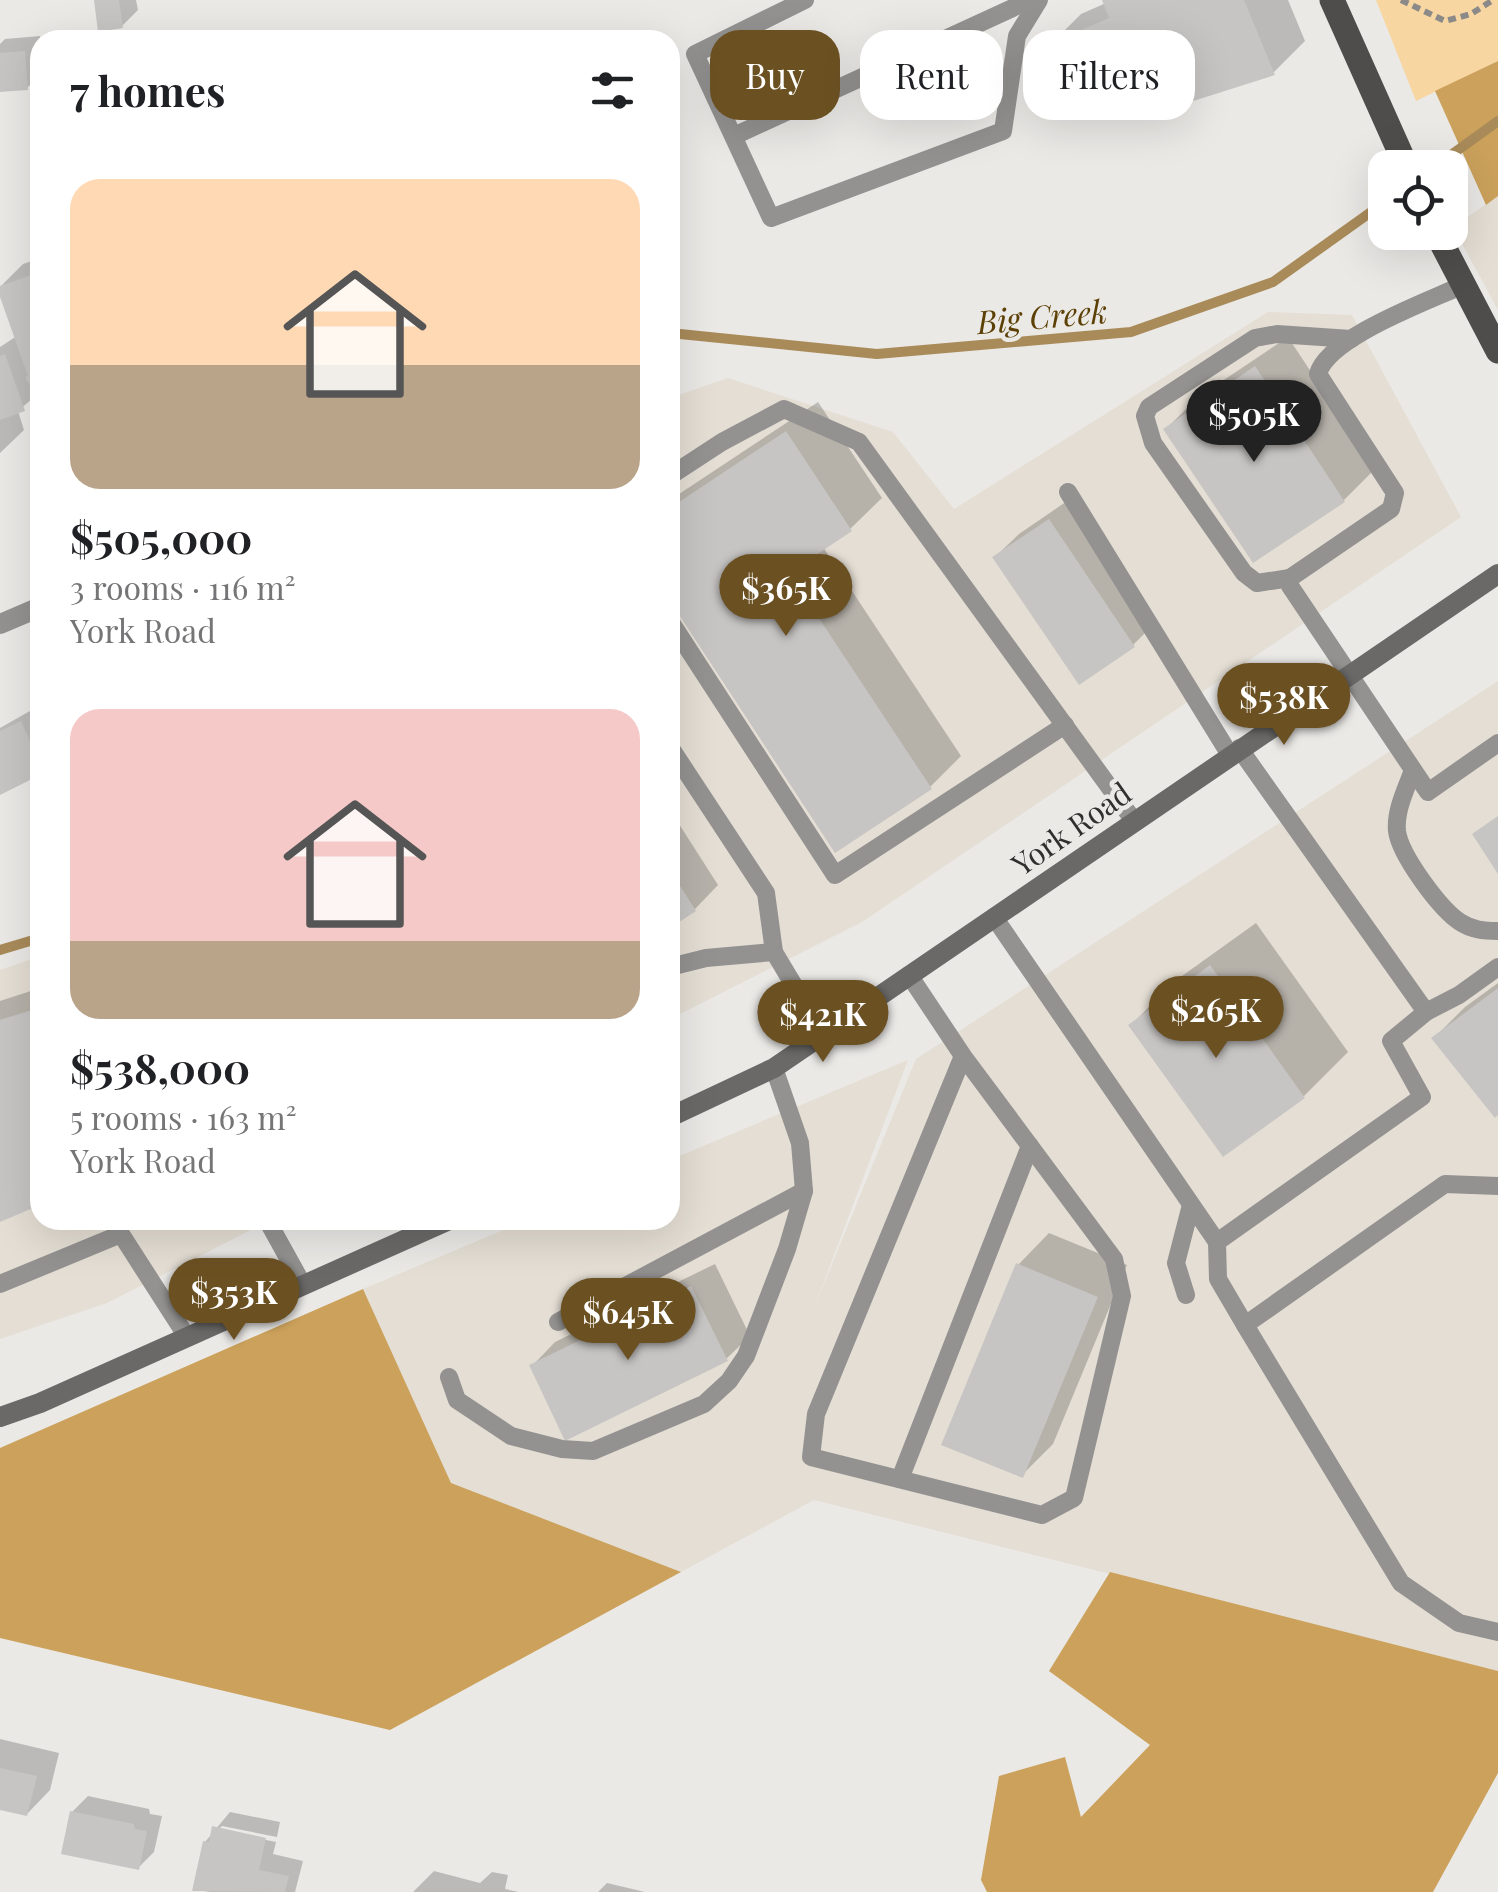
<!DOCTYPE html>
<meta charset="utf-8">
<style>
:root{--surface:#fff;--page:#f2f2f2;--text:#202124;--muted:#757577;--accent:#6b5022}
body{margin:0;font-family:"Playfair Display",serif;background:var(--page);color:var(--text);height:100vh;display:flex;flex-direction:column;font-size:38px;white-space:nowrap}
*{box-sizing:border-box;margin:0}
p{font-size:32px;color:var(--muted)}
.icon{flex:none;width:55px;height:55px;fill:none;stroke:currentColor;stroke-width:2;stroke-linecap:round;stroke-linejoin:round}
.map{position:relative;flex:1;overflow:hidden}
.panel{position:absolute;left:30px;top:30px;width:650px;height:1200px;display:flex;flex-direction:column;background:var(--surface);border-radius:30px;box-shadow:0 10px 40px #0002}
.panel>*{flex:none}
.hud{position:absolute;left:710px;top:30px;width:638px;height:90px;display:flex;gap:20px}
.controls{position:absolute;left:1368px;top:150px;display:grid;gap:20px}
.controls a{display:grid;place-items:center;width:100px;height:100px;border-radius:20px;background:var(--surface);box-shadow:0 10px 40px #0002;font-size:50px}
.price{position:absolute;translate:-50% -85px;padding:0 22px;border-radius:35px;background:var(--accent);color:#fff;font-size:32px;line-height:65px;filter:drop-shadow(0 2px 5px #0008)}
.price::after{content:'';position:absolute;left:50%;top:60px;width:30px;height:22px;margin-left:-15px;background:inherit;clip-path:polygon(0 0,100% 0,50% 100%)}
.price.current{background:#222;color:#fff}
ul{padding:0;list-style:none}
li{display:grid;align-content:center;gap:20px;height:530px;padding:0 40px}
li span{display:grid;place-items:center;height:310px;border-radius:30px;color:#555}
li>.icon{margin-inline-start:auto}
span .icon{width:180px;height:180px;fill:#fffc;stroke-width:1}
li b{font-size:42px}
h2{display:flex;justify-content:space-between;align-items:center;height:120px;padding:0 40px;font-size:42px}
.tag{padding:0 35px;border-radius:30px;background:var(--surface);box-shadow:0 10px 40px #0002;font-size:35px;line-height:90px}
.tag.current{background:var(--accent);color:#fff}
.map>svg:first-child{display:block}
</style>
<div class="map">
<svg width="1498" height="1892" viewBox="0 0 1498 1892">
<rect width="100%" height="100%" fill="#ebe9e6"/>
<g fill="#e4ded4">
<path d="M1498,196V310L1453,227Z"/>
<path d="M1268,312L1352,315L1461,517L862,922L670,1019V398L728,378L893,432L954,509Z"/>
<path d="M1498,681V1671L814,1500L681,1572L451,1483L363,1289L527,1220H670V1160L908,1060L814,1308L916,1059Z"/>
<path d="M40,956V1220H271L107,1303L0,1339V970Z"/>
</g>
<path fill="#f7d6a1" d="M1376,0H1498V61L1416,101Z"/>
<g fill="#cba15b">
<path d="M1498,61V196L1486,205L1435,91Z"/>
<path d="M363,1289L451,1483L681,1572L390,1730L0,1638V1448Z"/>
<path d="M1110,1572L1498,1671V1773L1433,1892H987L981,1880L999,1776L1065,1757L1081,1817L1150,1745L1049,1671Z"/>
</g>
<g fill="#0003">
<path d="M96,0H136L138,10L122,26Z"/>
<path d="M1104,0H1288L1305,41L1274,72L1176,78L1050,45L1081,14L1106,3Z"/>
<path d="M40,36V75L27,88L0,90V44L5,39Z"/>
<path d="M40,258V392L18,411L24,430L0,453V347L17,336L0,287L23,264Z"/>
<path d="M1288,337L1375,469L1344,500L1254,560L1166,429L1197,398Z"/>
<path d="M818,402L882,498L850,529L823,547L961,756L930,787L670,597V500Z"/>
<path d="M1073,497L1157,621L1133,645L995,557L1019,534Z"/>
<path d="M37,707L40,773L0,793V728Z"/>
<path d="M670,810L718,885L695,909L670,925Z"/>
<path d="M1256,923L1348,1052L1304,1096L1223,1154L1131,1025L1175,981Z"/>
<path d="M1498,983V1112L1434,1038L1465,1007Z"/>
<path d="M40,988V1202L0,1219V1001Z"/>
<path d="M1049,1233L1127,1265L1053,1444L1022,1475L1018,1265Z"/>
<path d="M715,1264L750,1336L726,1359L532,1366L555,1342Z"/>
<path d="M0,1739L59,1753L50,1790L27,1814L0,1808Z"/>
<path d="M88,1796L149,1809L150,1814L162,1816L154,1852L138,1868L72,1812Z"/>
<path d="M230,1812L280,1822L277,1837L222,1826L218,1830L276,1842L273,1854L303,1861L295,1892H210L195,1889L205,1842Z"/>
<path d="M434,1871L480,1883L492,1872L508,1875L505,1889L519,1892H413Z"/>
<path d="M607,1883L645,1892H598Z"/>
</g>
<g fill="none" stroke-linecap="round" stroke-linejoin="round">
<g stroke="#a98b5a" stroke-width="10">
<path d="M1433,168L1498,121"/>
<path d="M670,333L877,354L1131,332L1273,282L1385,202"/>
<path d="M0,950L40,938"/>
</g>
</g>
<g fill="#c7c5c3">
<path d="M94,0H119L123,28L98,32Z"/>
<path d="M1102,0H1244L1275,75L1187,103L1175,81L1076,115L1047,45L1109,18Z"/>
<path d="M25,51L28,90L0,92V53Z"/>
<path d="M34,274L40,291V390L34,392L25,377L28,376L0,297V286Z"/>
<path d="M5,354L25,411L0,420V356Z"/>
<path d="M1255,366L1345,502L1253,563L1163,429Z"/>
<path d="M786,431L852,531L789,573L932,789L835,853L670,601V508Z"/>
<path d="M1049,519L1135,647L1079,685L992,557Z"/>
<path d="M21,721L40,764V775L0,795V731Z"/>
<path d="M1498,816V874L1472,834Z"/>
<path d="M670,870L696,911L670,928Z"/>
<path d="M1210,965L1305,1098L1223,1157L1128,1025Z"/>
<path d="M1498,988V1115L1495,1118L1431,1038Z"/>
<path d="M32,1010L40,1027V1205L0,1222V1020Z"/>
<path d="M1016,1263L1098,1297L1023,1478L941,1445Z"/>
<path d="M691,1286L728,1361L565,1441L529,1365Z"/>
<path d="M0,1768L37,1776L27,1816L0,1810Z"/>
<path d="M70,1811L134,1824L135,1829L147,1831L139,1870L61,1854Z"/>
<path d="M212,1826L266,1838L259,1870L289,1876L285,1892L192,1891L203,1841L209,1842Z"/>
</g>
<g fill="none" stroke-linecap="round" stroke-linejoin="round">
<path stroke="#8b8a88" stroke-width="6" stroke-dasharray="8 5" stroke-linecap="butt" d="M1401,0L1445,21L1471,14L1493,0"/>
<g stroke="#939291" stroke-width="18">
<path d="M805,0L695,54L771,218L1003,131L1017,36L1039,0"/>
<path d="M734,136L1030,0"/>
<path d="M1463,285C1429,301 1328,337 1318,374L1395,493L1391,509L1290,578V586L1428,792L1498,743"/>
<path d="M670,476L722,442L784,409L859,442L1134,821"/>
<path d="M1068,492L1230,755"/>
<path d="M1290,578L1257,583L1244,573L1153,443L1145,416L1149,407L1255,338L1277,334L1351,339"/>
<path d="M670,621L835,875L1065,725"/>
<path d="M670,747L766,893L774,952L823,1034"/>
<path d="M1413,770C1406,789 1395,811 1397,831C1400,855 1440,909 1460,922C1472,930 1484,931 1498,931"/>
<path d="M994,917L1217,1242L1422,1097L1391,1041L1426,1012L1239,748"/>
<path d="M670,967L706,958L774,952"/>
<path d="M909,975L963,1056L1114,1259L1122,1296L1074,1498L1042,1515L811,1457L816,1414L963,1056"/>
<path d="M1426,1012L1459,995L1498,967"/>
<path d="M1498,1186L1445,1184L1245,1325L1401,1583L1459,1623L1498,1632"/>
<path d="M267,1220L303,1285"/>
<path d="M1217,1242L1218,1279L1245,1325"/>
<path d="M0,1284L121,1234L187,1337"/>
<path d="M1186,1295L1176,1263L1191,1205"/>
<path d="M558,1322L804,1191"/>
<path d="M449,1377L457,1400L511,1436L562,1449L593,1451L704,1404L729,1381L746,1356L787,1249L804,1191L800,1143L774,1068"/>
<path d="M900,1479L1030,1146"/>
</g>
<path stroke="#939291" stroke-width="20" d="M0,624L40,607"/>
<g stroke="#6a6968" stroke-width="20">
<path d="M670,1117L774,1068L1498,574"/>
<path d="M0,1417L40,1403L449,1220"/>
</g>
<g stroke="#4e4d4b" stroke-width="25">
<path d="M1332,0L1407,168"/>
<path d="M1436,232L1498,351"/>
</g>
</g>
<g text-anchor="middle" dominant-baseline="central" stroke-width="9" stroke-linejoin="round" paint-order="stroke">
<g font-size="30" fill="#2f2f2e" stroke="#ebe9e6">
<text transform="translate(1071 828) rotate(-35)">York Road</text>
</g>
<g font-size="32" font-style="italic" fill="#5c4005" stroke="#ebe9e6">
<text transform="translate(1042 315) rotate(-5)">Big Creek</text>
</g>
</g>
</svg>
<div class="controls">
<a><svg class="icon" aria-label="locate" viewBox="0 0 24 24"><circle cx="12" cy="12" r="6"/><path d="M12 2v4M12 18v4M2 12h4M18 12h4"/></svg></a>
</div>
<b class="price current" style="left:1254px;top:465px">$505K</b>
<b class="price" style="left:786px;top:639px">$365K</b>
<b class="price" style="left:1284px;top:748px">$538K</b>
<b class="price" style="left:1216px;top:1061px">$265K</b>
<b class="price" style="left:823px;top:1065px">$421K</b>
<b class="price" style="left:234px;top:1343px">$353K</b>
<b class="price" style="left:628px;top:1363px">$645K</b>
<div class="hud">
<a class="tag current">Buy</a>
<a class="tag">Rent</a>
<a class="tag">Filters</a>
</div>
<section class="panel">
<h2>7 homes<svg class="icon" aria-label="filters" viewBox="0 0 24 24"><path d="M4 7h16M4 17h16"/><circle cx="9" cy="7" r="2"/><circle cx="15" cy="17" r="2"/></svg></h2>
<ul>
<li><span style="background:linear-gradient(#ffd9b3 60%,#b9a48a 0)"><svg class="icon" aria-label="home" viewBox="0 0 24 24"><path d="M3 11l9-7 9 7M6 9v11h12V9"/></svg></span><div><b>$505,000</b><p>3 rooms · 116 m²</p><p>York Road</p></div></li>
<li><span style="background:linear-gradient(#f6c9c9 75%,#b9a48a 0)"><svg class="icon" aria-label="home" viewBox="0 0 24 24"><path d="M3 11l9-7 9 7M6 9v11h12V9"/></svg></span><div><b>$538,000</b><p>5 rooms · 163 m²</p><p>York Road</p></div></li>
</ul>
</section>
</div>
